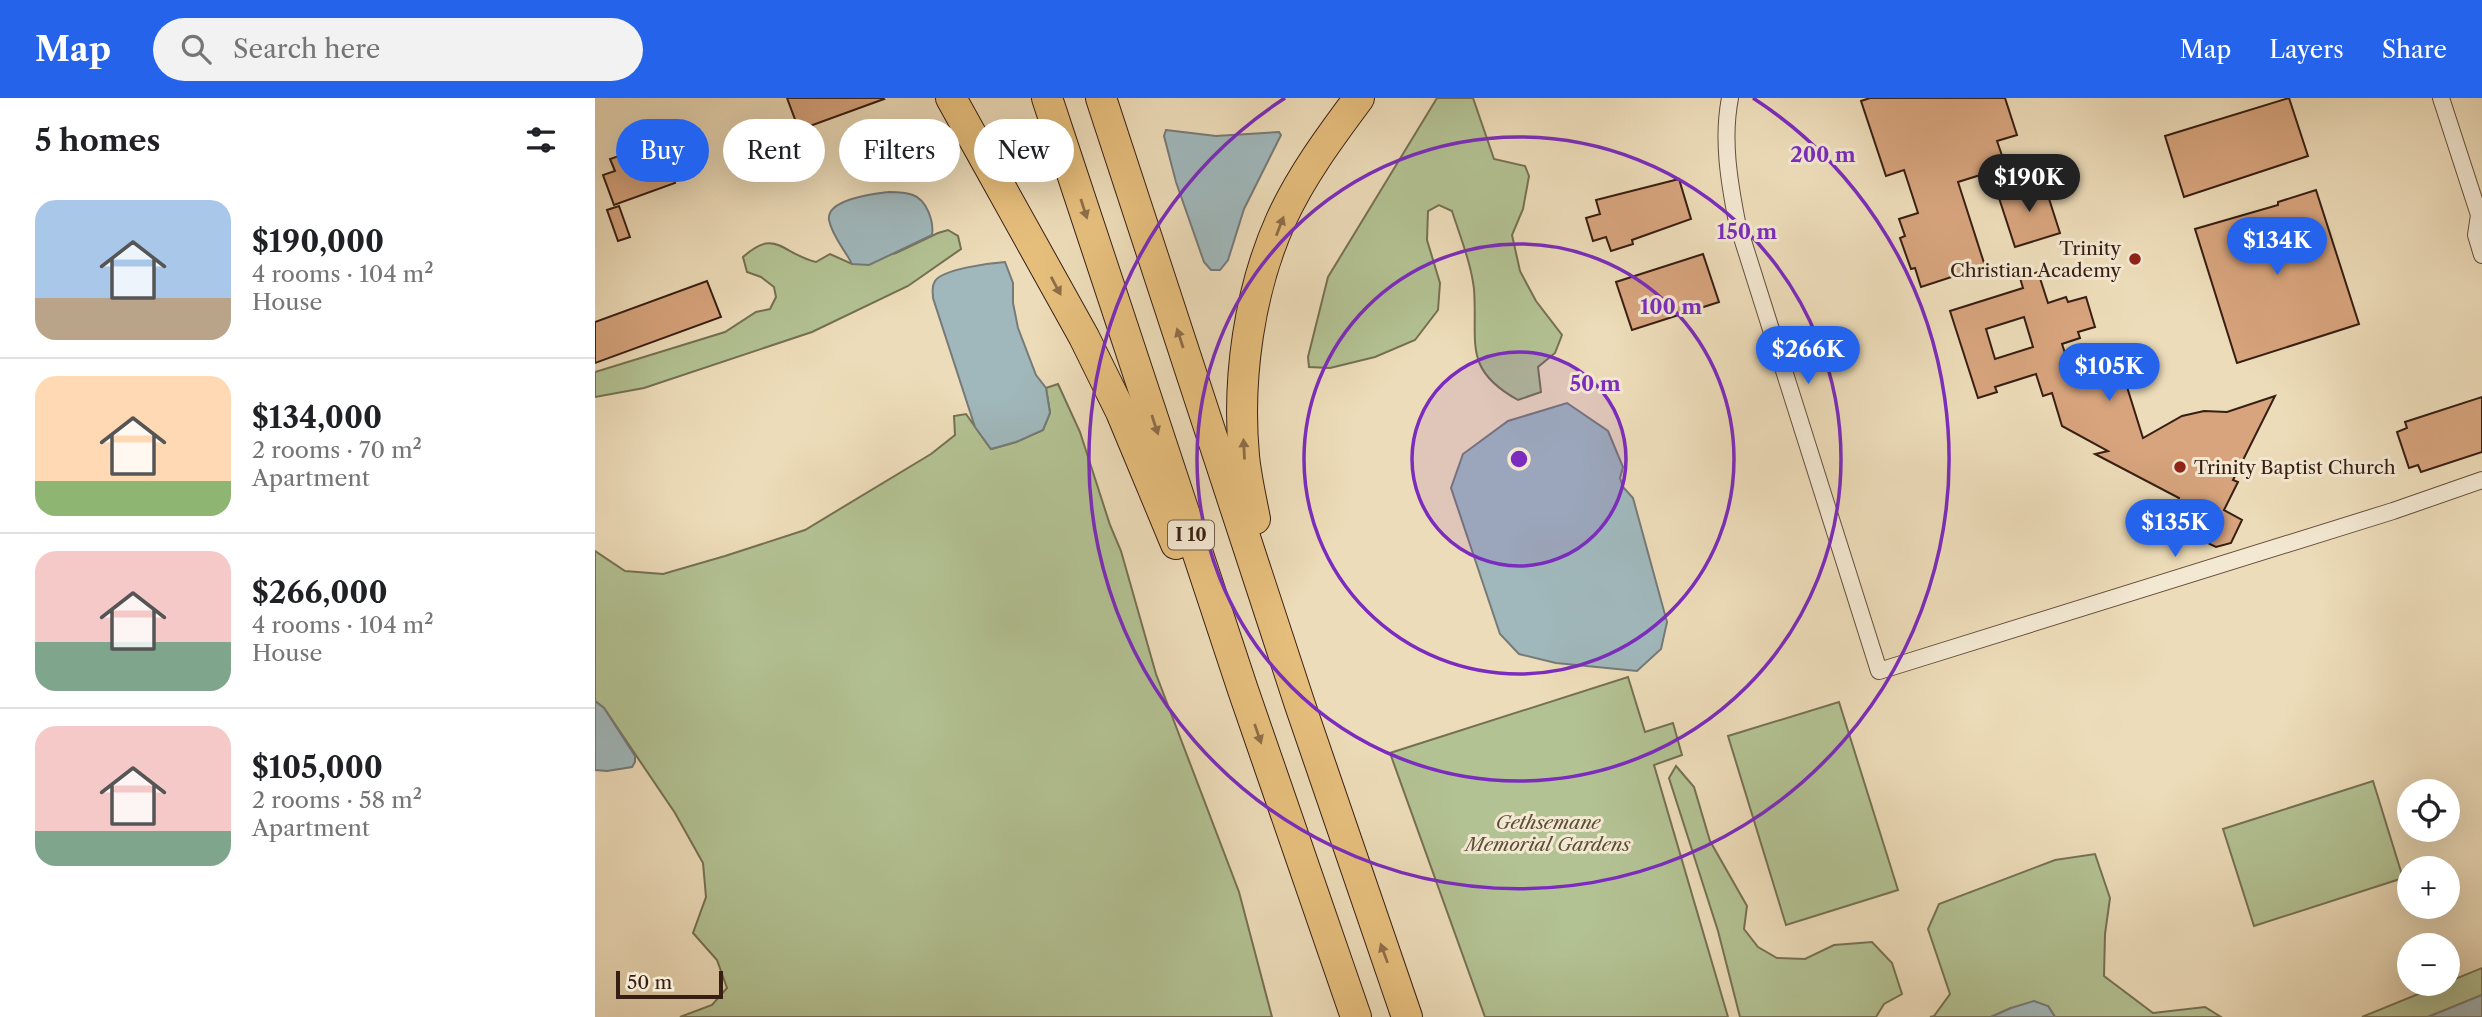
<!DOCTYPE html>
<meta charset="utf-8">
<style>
:root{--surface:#fff;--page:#f2f2f2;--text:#202124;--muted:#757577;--line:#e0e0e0;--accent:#2563eb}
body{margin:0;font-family:"Libre Caslon Text",serif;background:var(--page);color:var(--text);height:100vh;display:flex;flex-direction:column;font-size:26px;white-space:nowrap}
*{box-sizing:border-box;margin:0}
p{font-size:23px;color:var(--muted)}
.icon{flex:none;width:38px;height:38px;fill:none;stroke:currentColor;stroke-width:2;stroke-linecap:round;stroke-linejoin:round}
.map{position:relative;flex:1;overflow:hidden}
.details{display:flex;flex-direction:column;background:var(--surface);width:595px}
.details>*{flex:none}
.guide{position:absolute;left:21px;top:21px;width:665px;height:63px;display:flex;gap:14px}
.controls{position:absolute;left:1802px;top:681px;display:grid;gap:14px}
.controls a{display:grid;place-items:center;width:63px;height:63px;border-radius:50%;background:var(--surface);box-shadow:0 7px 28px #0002;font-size:35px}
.scale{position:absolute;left:21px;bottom:18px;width:107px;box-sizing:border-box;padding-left:7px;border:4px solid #371e13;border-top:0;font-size:19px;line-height:24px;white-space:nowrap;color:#371e13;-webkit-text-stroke:5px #f3e8d2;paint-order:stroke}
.price{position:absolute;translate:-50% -60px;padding:0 16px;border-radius:24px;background:var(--accent);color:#fff;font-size:23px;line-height:46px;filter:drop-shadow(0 2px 4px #0008)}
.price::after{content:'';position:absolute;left:50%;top:42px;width:21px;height:16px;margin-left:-10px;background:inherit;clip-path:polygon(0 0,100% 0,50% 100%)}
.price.selected{background:#222;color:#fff}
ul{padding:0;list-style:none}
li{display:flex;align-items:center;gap:21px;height:175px;padding:0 35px}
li+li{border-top:2px solid var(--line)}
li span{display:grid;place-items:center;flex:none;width:196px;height:140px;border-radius:21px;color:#555}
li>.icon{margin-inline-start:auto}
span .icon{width:84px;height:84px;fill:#fffc;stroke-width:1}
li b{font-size:30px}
h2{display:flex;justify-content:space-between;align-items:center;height:84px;padding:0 35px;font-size:30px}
.chip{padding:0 24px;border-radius:32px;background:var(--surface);box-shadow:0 7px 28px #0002;font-size:24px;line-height:63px}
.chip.selected{background:var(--accent);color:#fff}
header{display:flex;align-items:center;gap:42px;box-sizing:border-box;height:98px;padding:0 35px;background:var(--accent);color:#fff}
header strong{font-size:33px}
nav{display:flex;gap:38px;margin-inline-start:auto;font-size:24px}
.search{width:490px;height:63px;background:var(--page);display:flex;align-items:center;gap:18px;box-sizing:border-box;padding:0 24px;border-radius:38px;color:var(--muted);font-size:26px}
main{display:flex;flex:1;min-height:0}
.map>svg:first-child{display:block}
</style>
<header>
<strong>Map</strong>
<div class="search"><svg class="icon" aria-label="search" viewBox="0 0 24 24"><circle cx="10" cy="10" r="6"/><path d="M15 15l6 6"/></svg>Search here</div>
<nav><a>Map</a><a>Layers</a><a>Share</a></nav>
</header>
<main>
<section class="details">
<h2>5 homes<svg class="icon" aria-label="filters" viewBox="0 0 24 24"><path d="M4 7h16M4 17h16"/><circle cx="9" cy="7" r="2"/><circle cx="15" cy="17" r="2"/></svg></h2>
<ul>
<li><span style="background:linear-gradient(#a9c7e8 70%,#b9a48a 0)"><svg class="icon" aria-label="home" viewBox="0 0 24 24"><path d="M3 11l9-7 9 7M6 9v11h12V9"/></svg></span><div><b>$190,000</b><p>4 rooms · 104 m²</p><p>House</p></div></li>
<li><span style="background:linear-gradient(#ffd9b3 75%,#8fb573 0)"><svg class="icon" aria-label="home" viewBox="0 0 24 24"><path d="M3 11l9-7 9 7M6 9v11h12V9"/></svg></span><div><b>$134,000</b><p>2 rooms · 70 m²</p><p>Apartment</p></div></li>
<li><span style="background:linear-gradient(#f6c9c9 65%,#7fa58c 0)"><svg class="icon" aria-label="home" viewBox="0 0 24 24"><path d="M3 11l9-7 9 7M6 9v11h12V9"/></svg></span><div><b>$266,000</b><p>4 rooms · 104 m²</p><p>House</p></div></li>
<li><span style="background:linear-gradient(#f6c9c9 75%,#7fa58c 0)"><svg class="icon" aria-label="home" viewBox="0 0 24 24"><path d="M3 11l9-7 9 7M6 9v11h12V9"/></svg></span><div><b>$105,000</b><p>2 rooms · 58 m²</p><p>Apartment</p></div></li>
</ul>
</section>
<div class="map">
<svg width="1887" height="919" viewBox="0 0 1887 919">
<rect width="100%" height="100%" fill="#eddcb9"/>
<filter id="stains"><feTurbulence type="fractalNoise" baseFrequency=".00286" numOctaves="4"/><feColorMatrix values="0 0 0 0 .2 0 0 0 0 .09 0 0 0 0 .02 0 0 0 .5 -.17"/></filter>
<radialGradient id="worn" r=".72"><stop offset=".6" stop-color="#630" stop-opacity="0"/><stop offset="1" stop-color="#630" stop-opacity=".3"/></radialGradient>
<g fill="#b3c293" stroke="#757053" stroke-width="2">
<path d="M842,0H878L899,61L930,68L934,78L928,111L917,137L925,173L941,203L967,237L960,255L943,269L946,294L923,302C867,271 883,245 879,191C876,165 865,138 857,113L844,107L833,113L832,142L845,185L843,212L820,242L780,259L735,270L714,269L713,259L733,179Z"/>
<path d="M353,132L363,138L366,151L313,188L217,234L49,290L0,299V274L130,234L161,214L175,211L181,199L179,189L166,179L152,174L148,159C181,129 187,156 221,164L235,156L257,166L301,155L343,135Z"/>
<path d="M463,286L485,334L515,427L526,453L561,576L644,794L677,919H85L117,907L132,890L122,862L98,835L111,799L108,765L80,715L9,610L0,603V453L30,473L68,476L130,458L210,432L336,356L360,337L359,318L371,316L396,351L421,344L448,332L455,315L451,290Z"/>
<path d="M1033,579L1050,634L1078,625L1087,657L1059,667L1133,919H890L795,655Z"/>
<path d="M1244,604L1303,792L1191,827L1133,638Z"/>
<path d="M1081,668L1099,689L1115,743L1152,808L1149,831L1163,849L1182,860L1210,861L1239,847L1277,844L1297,865L1307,896L1289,906L1281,919H1145L1123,833L1074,680Z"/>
<path d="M1778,683L1808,780L1659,828L1628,731Z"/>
<path d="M1500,756L1515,800L1510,836L1509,878L1558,915L1610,909L1626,919H1460L1453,908L1416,910L1396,919H1335L1339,918L1355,896L1333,831L1344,806L1460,762Z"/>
<path d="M1887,870V897L1833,919H1767Z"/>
</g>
<g fill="#a0b8bc" stroke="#767a78" stroke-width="2">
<path d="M571,32L621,38L684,34L686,37L649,111L633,162L625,172H616L609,164L581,84L569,38Z"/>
<path d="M294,94C302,94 310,94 318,97C332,102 339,124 337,137L274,167L257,166C250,152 237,138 234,122C231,101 279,96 294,94Z"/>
<path d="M410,164L418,185V205L423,230L441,277L451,290L455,315L448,332L421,344L396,351L380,329L338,200C338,193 336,189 340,183C348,171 395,165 410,164Z"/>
<path d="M972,305L1013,333L1028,369L1025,380L1028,389L1038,400L1072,524L1066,551L1042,573L961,565L924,556L905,536L856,390L868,356L913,323Z"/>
<path d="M0,603L9,610L40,658V664L37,669L12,673L0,672Z"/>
<path d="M1887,897V919H1833Z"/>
<path d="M1439,903L1453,908L1460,919H1396L1416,910Z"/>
</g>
<g fill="#d7a47d" stroke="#371e13" stroke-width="2" fill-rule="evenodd">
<path d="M192,0H288L289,1L204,32Z"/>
<path d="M1275,0H1410L1422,37L1402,43L1411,69L1363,84L1390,168L1326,189L1320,170L1316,171L1305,140L1310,138L1304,121L1323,115L1309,72L1291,78L1266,3Z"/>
<path d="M1694,0L1713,58L1589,99L1570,38Z"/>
<path d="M53,48L57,60L69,55L80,85L19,107L8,77L20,73L15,61Z"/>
<path d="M1084,81L1096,121L1037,142L1038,146L1016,153L1011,139L998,143L991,120L1005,116L1001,102Z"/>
<path d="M1448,82L1465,135L1420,149L1403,97Z"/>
<path d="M1721,92L1764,226L1642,265L1600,131L1683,107V104Z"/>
<path d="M24,108L35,139L23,143L12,112Z"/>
<path d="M1108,156L1124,204L1037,232L1021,184Z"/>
<path d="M1443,174L1453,205L1471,199L1473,204L1491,199L1500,229L1483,234L1485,240L1467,246L1481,288L1527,273L1548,340L1587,318L1609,313L1632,314L1680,298L1638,382L1643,384L1629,412L1647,422L1636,445L1621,449L1598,438L1607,419L1581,406L1584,400L1500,356L1513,353L1467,328L1457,295L1448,298L1441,276L1400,289L1402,294L1383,300L1355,213L1428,190L1425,180ZM1429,219L1438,249L1400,261L1391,231Z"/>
<path d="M112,183L126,219L0,265V224Z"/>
<path d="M1887,299V354L1826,374L1823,367L1814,370L1802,334L1812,330L1810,324Z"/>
</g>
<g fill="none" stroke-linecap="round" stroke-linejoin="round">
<g stroke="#644e3c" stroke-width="18">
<g id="street">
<path d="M1135,0C1127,41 1134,83 1142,124L1284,573L1798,413L1887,382"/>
<path d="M1846,0L1884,117L1881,137L1887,157"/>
</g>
</g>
<g stroke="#371e13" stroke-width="32">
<g id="highway">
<path d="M356,0L489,239L526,314L581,446"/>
<path d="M452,0L648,592L761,919"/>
<path d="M506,0L705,607L812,919"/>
<path d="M660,421C656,400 651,379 649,358C642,281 654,193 686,122C706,78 735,39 764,0"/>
</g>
</g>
<use href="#street" stroke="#f3e8d2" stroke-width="16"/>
<use href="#highway" stroke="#e6be7c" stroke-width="30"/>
</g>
<defs><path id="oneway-solid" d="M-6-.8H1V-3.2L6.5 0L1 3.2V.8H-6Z" transform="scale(1.75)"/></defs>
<g fill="#8e6e48">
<use href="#oneway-solid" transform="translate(489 111) rotate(72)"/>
<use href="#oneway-solid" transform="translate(685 128) rotate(-69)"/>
<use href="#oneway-solid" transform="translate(461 188) rotate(62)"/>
<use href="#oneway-solid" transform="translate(585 240) rotate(-108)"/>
<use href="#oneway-solid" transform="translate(560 327) rotate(72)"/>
<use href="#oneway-solid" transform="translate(649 351) rotate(-93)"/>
<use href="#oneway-solid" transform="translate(663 636) rotate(71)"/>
<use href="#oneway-solid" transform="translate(789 855) rotate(-110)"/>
</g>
<circle cx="924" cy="361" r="107" fill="#7b2cbf" fill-opacity=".12"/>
<g fill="none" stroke="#7b2cbf" stroke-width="3.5">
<circle cx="924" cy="361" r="107"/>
<circle cx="924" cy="361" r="215"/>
<circle cx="924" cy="361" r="322"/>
<path d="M1158 0A430 430 0 1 1 690 0"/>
</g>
<g fill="#8f2418" stroke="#f3e8d2" stroke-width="2.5">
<circle cx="1540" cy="161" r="7"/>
<circle cx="1585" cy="369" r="7"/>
</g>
<g text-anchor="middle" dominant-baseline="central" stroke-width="6" stroke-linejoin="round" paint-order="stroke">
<rect fill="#f3e8d2" stroke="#6f5b4c" stroke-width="2" x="573" y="422.5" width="46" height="29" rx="5"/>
<g font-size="18" font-weight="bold" fill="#371e13">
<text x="596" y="437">I 10</text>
</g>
<g font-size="19" fill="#371e13" stroke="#f3e8d2" text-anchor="end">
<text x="1526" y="150">Trinity<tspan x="1526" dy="22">Christian Academy</tspan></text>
<text x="1599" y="369" text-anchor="start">Trinity Baptist Church</text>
</g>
<g font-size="19" font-style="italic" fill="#5c4f39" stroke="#f3e8d2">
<text x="953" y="724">Gethsemane<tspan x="953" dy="22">Memorial Gardens</tspan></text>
</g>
</g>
<circle cx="924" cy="361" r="10" fill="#7b2cbf" stroke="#f3e8d2" stroke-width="3.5"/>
<g font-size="21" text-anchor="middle" font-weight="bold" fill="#7b2cbf" stroke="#f3e8d2" stroke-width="6" stroke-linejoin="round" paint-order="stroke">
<text x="1228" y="64">200 m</text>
<text x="1152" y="141">150 m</text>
<text x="1076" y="216">100 m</text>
<text x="1000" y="293">50 m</text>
</g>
<rect width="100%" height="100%" filter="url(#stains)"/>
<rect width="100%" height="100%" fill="url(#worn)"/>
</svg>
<div class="controls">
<a><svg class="icon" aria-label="locate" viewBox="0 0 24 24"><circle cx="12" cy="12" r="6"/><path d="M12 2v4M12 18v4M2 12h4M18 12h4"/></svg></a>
<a>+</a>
<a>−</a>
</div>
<div class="scale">50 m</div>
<b class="price selected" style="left:1434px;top:116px">$190K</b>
<b class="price" style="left:1682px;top:179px">$134K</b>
<b class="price" style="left:1213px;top:288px">$266K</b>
<b class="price" style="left:1514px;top:305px">$105K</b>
<b class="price" style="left:1580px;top:461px">$135K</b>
<div class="guide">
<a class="chip selected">Buy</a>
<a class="chip">Rent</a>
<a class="chip">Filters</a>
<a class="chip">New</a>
</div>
</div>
</main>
